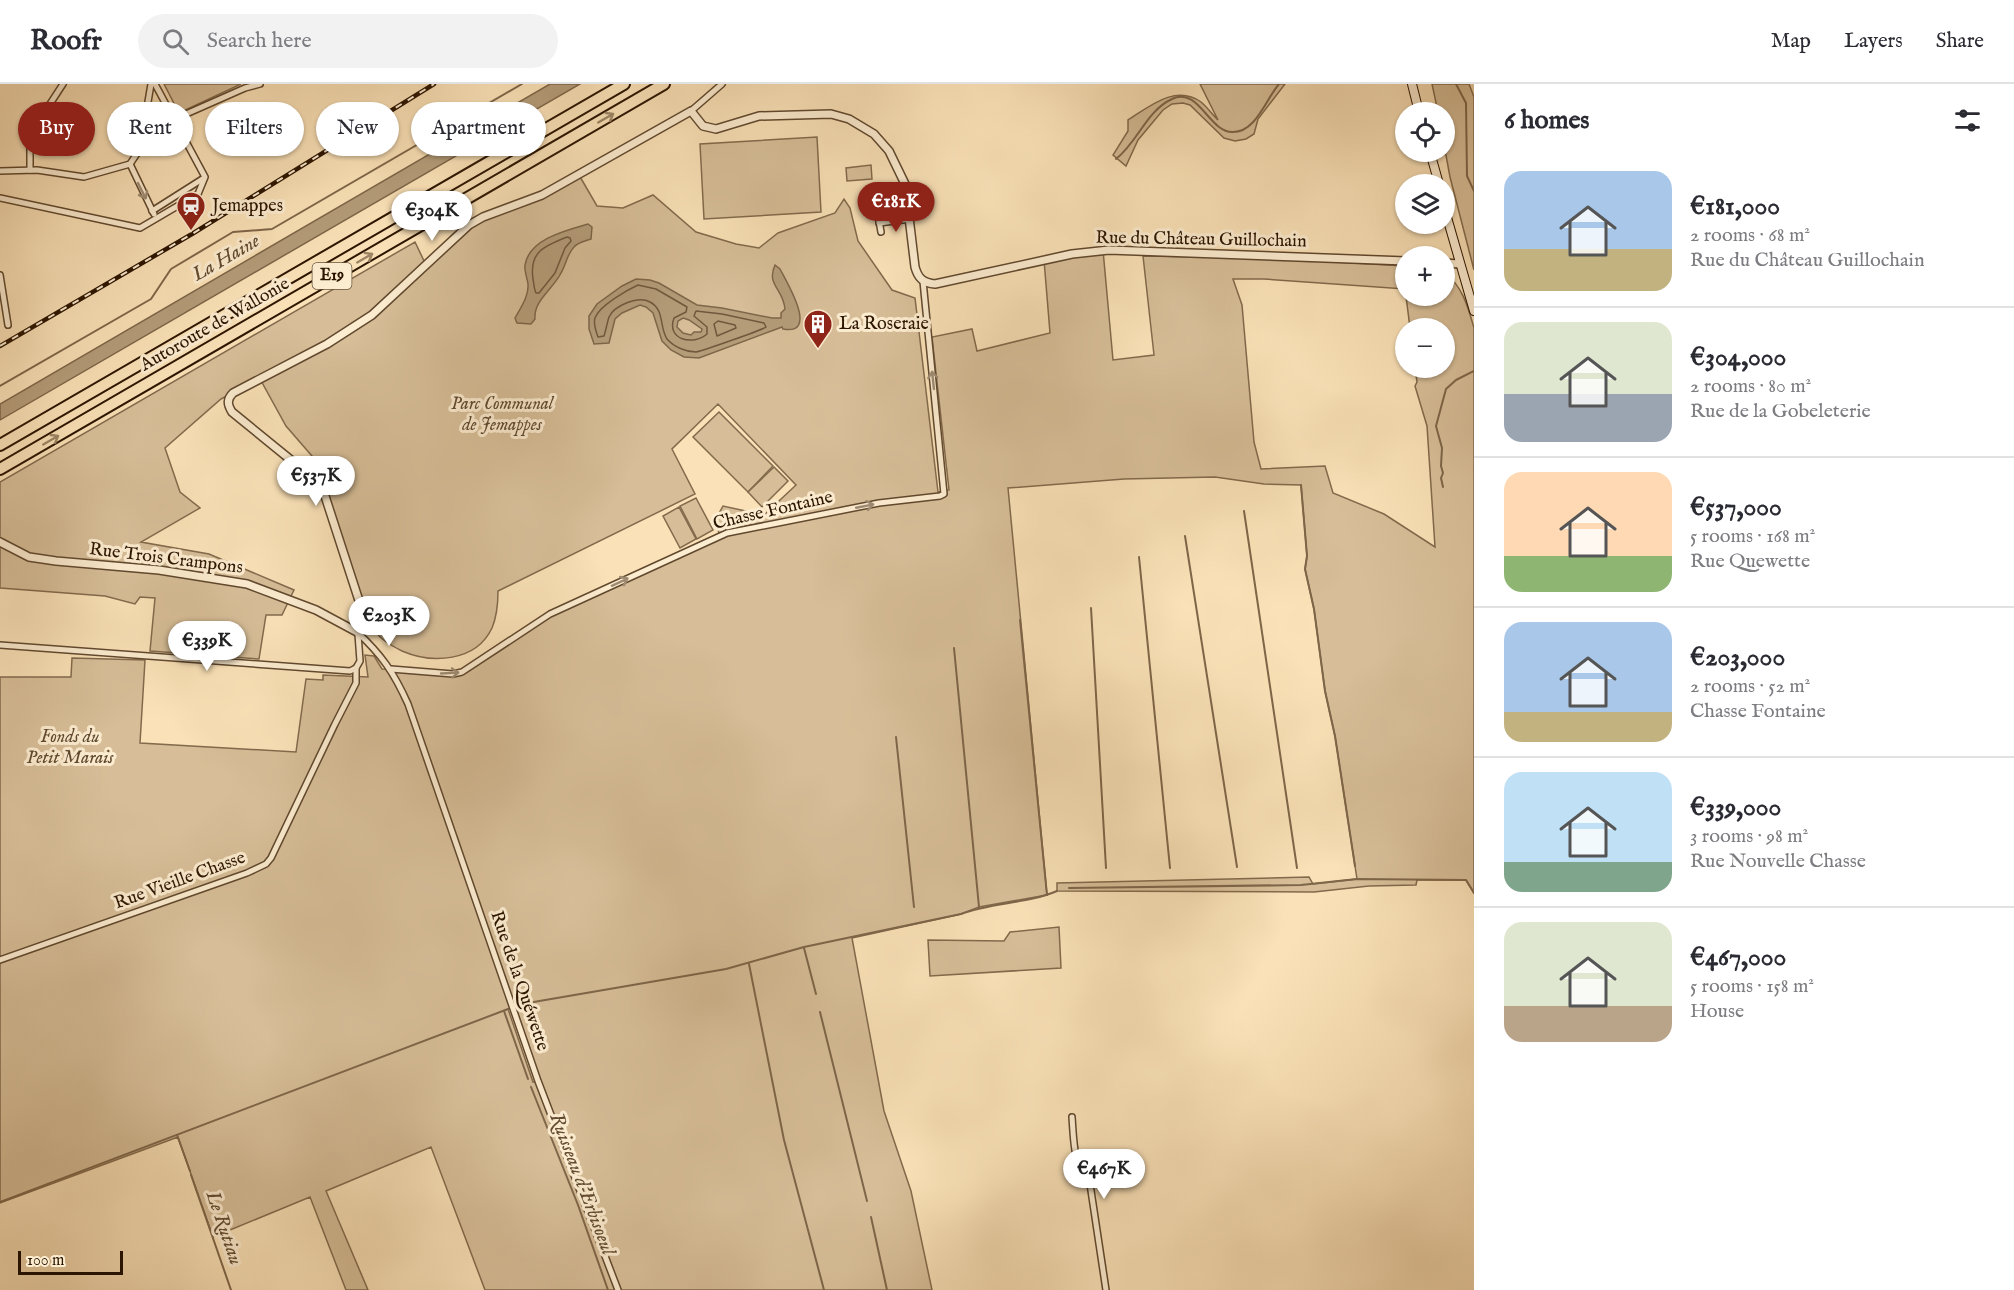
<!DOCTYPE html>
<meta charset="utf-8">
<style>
:root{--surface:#fff;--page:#f2f2f3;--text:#2b2b33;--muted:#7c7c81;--line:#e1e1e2;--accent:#8f2418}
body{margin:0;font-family:"IM FELL English",serif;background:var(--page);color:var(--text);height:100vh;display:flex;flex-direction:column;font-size:22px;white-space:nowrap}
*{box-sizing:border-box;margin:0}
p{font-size:20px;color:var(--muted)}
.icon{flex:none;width:33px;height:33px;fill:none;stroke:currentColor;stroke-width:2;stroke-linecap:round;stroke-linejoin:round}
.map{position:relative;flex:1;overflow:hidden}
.sheet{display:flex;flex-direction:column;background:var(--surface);width:540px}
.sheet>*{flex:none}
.banner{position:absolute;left:18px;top:18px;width:570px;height:54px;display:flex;gap:12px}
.fabs{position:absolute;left:1395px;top:18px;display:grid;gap:12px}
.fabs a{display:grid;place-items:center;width:60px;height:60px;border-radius:50%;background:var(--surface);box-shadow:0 2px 4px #0004;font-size:30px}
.scale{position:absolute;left:18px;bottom:15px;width:105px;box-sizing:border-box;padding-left:6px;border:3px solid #2c1500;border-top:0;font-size:16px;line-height:21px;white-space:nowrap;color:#2c1500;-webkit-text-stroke:4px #fcecd0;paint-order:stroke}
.price{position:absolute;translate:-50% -51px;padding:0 14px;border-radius:21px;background:#fff;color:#222;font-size:20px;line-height:39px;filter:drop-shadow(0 2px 3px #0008)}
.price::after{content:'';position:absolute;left:50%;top:36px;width:18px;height:14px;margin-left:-9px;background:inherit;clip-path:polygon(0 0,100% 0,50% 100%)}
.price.current{background:var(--accent);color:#fff}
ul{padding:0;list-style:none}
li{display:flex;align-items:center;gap:18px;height:150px;padding:0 30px}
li+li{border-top:2px solid var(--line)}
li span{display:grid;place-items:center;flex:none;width:168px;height:120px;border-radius:18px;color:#555}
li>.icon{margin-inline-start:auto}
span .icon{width:72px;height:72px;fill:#fffc;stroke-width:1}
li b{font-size:26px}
h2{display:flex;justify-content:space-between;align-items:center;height:72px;padding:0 30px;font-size:26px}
.chip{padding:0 21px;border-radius:27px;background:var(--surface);box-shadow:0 2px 4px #0004;font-size:21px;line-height:54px}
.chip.current{background:var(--accent);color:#fff}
header{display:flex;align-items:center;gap:36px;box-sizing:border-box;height:84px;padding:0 30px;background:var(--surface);border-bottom:2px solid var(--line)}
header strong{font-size:28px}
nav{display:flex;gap:33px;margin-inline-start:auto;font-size:21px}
.search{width:420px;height:54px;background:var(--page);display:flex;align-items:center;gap:15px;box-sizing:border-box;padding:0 21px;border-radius:33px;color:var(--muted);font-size:22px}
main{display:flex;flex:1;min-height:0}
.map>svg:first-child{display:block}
</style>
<header>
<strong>Roofr</strong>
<div class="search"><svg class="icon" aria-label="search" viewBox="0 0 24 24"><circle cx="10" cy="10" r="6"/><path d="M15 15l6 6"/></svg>Search here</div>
<nav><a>Map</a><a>Layers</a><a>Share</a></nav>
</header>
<main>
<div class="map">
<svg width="1474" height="1206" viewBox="0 0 1474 1206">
<rect width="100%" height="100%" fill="#fae1b7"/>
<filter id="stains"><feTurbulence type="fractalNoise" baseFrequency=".00333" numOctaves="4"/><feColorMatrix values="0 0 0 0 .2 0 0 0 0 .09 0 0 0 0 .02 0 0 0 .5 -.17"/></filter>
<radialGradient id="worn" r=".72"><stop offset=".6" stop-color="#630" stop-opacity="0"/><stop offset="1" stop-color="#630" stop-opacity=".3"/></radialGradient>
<g fill="#d7be98" stroke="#826a4c" stroke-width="1.5" fill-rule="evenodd">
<path d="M164,0H241L179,29Z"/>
<path d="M1200,0H1285L1258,35L1254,50L1246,55L1235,57L1224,54L1190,21L1183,19L1172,20L1163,26L1138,56L1126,82L1113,71L1128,47V36C1150,22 1176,0 1201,18C1207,23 1212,30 1218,36Z"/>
<path d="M1432,0H1469L1474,13V186L1450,93L1445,66L1444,28H1438Z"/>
<path d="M817,53L821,128L704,135L700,60Z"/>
<path d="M871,81L872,95L847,97L846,84Z"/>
<path d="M579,91L597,122L623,124L653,111L696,148L736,160L759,164L778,149L835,129L844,115L850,124L858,157L892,206L915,214L938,408L949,406L932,253L972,245L977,267L1050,249L1044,176L1103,166L1113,276L1154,271L1143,172L1265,174L1405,182V205L1264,195H1233L1242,221L1254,358L1261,385L1325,382L1333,409L1384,430L1435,463L1427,342L1415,302L1417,298L1415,284H1444V244H1410L1406,212H1444L1445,189C1463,203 1468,223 1474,244V809L1466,796H1417L1416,801L1369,802L1314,808L1057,807V799L1309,793L1313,800L1357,795L1335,652L1325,607L1314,525L1305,485L1307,472L1301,401L1264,400L1215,393L1124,395L1008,404L1047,811L979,823L961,830L852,854L884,1027L911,1107L932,1206H485L431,1063L326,1107L368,1206H346L310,1113L213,1153L178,1053L0,1119V593H71L72,574L145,576L140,659L296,668L306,595L323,596V591L368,593L365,571L374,572L382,585L462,588L550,530L719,452L717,433L723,422L764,431L796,401L718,320L672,365L695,410L498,507C498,520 497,532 492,544C476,578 432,580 402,567C394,563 380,555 376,548C371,540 371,534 363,529L325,412L313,394L318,379L286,342L260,295L221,315L165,364L180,408L200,424L141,458L209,470L294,506L282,531H266L259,575L150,567L155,514L140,513L135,520L105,512L0,504V398L415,158L426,181L372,233L470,143ZM512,923L537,997L533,998L508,925Z"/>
<path d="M719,328L773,382L748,408L693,353Z"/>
<path d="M774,383L788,397L762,423L748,408Z"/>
<path d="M696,414L713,446L697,455L680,422Z"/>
<path d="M679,423L696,455L680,464L663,432Z"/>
<path d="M1059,843L1061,884L930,892L928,856L1004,857L1010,848Z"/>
</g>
<g fill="#b49c79" stroke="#7e6649" stroke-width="1.5" fill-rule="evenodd">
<path d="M550,0H580L0,336V320Z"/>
<path d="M588,140L592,143L591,155C585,157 578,158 574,163C567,170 566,181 561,189C554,204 533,217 535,235L531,240L517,239L515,234C521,223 529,212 528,200C527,193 524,187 525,181C529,155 567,146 588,140Z"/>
<path d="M775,181L780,185C786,197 820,252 783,245L782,243L699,274L684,273L671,266L662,257L653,229L646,223L640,221L622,229L615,235L609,259L594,260L589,245V232L597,220L622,202L636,195L650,196L659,199L697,221L722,224L772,234H781V229L785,225C783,204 766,201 775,181ZM683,234L689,236L702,245L701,248H694L691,251L683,249L677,243L678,237Z"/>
</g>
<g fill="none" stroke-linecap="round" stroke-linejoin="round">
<g stroke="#70583c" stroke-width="1.5">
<path d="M567,153L570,154L571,157L565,164L555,189L539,209H536C534,205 534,200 533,195C529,168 544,162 567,153Z"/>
<path d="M638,201L656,205L687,223L686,228L674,234C666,256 693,262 707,250V243L694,232L696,227L722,230L764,239L766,243C762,246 702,267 696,268C686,268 674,263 667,255C659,243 665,226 650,218C638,211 614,222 609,233C607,239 606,246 604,252L598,253C596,247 593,240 595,234C599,222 627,206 638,201Z"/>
<path d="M718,237L735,241L736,244L717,252L714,240Z"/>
</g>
<g stroke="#7e6649" stroke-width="2">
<path d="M1456,0L1466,19L1467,92L1474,107"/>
<path d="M1116,75C1138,58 1146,27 1172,15C1199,2 1209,49 1233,48C1256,48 1266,15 1279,0"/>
<path d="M0,302L151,215L171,185L233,148L272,145L522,0"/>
<path d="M1301,401L1307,472L1305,485L1314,525L1325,607L1335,652L1355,782"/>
<path d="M1443,403L1441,394L1443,389L1441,382L1442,364L1436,342L1446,305L1456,296L1474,287"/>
<path d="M1244,427L1297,784"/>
<path d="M1185,452L1237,783"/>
<path d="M1139,473L1170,784"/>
<path d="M1091,524L1106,784"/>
<path d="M1020,536L1047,811"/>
<path d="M954,564L979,823"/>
<path d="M896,653L914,823"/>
<path d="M1069,804L1301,801L1357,795L1466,796L1474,809"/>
<path d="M804,864L816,910"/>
<path d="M749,880L784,1056L824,1206"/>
<path d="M522,920L726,885L804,863L961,830C992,818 1027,820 1057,807"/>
<path d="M504,927L528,995"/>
<path d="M820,928L867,1117"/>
<path d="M531,1003L578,1121L608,1206"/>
<path d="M177,1051L190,1087"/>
<path d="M191,1091L231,1206"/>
<path d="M0,1118L508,925"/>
<path d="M871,1133L887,1206"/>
</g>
<g stroke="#60482e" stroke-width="8">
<g id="minor">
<path d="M691,27L722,0"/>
<path d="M143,49L245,4L260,0"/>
<path d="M130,80L154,130"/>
<path d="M30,86V59L37,40L63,0"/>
<path d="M0,87L37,86L84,93L130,80L140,65L151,0"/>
<path d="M0,114L140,144L198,110L205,93L155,0"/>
<path d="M152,127L204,94"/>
<path d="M878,131L881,148"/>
<path d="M879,139L910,135"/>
<path d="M0,191L8,241"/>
<path d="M357,548C382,571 394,589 408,620L538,997L618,1206"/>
<path d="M0,561L350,587L356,584L360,577L358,550"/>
<path d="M391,585L453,590L462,588L550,530L727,449L879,419L940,412L944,410L923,197"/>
<path d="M0,876L247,789L266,780L271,774L335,640L356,599V584"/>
<path d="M1072,1033C1074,1060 1073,1079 1090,1100L1106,1206"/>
</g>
</g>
<g stroke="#60482e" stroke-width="10">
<g id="tertiary">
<path d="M1444,179L1460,180"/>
<path d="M0,458L29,473L56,477L159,486L247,500L316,526L357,548L363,536V529L325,412L321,404L313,394L232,328C227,320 227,315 233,309L327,260L372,231L469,141L483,133L542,111L691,27L703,42L716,45L759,32L831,30L849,35L874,50L889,67L905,100L915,183C918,194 923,199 935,200L1072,170L1109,166L1406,177"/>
</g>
</g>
<g stroke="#2c1500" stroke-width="10">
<g id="secondary">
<path d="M1412,0L1419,28"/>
<path d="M1430,68L1439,100"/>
<path d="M1444,123L1474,227"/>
</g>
</g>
<g stroke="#2c1500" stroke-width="14">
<g id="motorway">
<path d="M0,361L624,0"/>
<path d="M0,385L664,0"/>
</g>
</g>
<use href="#minor" stroke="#fcecd0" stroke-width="5"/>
<use href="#tertiary" stroke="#fcecd0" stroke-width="7"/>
<use href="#secondary" stroke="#fcecd0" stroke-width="8"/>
<use href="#motorway" stroke="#fae1b7" stroke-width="10"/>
<g stroke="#2c1500" stroke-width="4.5">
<path id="rail" d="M0,262L192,150L434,0"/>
</g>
<use href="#rail" stroke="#fcecd0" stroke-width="2" stroke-dasharray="7" stroke-linecap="butt"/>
</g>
<defs><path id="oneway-shaft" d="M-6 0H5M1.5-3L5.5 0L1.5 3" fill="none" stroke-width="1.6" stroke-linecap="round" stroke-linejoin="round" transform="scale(1.5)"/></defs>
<g stroke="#9d8565">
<use href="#oneway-shaft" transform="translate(606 34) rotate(-30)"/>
<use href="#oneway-shaft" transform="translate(365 174) rotate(-30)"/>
<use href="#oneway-shaft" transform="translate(51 356) rotate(-30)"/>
</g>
<g stroke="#9e8b72">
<use href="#oneway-shaft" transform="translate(142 107) rotate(63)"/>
<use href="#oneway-shaft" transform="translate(933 296) rotate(-96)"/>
<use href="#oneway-shaft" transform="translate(865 422) rotate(-11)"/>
<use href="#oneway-shaft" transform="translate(620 498) rotate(-25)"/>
<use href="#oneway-shaft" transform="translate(450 589) rotate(-3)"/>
</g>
<defs>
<g id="station-pin" transform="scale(1.5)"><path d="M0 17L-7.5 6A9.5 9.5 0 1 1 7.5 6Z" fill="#8f2418" stroke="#fcecd0"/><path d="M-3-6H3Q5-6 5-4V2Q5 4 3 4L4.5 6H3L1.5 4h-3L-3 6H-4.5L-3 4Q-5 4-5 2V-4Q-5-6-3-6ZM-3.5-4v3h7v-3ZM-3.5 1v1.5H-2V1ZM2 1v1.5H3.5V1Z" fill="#fff"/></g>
<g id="building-pin" transform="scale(1.5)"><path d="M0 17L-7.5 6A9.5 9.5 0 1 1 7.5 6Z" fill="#8f2418" stroke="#fcecd0"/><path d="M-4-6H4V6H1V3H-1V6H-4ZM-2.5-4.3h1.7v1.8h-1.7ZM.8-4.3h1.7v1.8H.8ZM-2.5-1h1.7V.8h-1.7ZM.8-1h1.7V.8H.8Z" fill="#fff"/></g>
</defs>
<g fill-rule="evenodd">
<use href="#station-pin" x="191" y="122"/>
<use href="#building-pin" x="818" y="240"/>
</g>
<g text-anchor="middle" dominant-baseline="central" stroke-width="6" stroke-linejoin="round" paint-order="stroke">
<rect fill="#fcecd0" stroke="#6a563e" stroke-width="1.5" x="312.5" y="179" width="39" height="26" rx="4.5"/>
<g font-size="16" font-weight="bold" fill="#2c1500">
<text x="332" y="192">E19</text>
</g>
<g font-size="18" fill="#2c1500" stroke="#fcecd0" text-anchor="start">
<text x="212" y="122">Jemappes</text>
<text x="839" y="240">La Roseraie</text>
</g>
<g font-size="18" fill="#2c1500" stroke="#fcecd0">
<text transform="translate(1201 156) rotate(1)">Rue du Château Guillochain</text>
<text transform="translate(215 241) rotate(-30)">Autoroute de Wallonie</text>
<text transform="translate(773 427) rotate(-13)">Chasse Fontaine</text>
<text transform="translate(166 475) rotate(7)">Rue Trois Crampons</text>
<text transform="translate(180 797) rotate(-20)">Rue Vieille Chasse</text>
<text transform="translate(519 897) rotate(71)">Rue de la Quéwette</text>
</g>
<g font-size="18" font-style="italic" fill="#5f482e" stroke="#fcecd0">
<text x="502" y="320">Parc Communal<tspan x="502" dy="21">de Jemappes</tspan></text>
<text x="70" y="653">Fonds du<tspan x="70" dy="21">Petit Marais</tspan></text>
</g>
<g font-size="20" font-style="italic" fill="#624b30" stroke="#fcecd0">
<text transform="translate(226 174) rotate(-30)">La Haine</text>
<text transform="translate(582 1100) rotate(69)">Ruisseau d'Erbisoeul</text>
<text transform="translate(224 1144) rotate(71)">Le Rutiau</text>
</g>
</g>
<rect width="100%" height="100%" filter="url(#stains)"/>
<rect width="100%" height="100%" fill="url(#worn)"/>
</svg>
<div class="fabs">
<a><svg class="icon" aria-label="locate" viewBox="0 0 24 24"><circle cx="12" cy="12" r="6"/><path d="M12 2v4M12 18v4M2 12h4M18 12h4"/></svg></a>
<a><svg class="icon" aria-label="layers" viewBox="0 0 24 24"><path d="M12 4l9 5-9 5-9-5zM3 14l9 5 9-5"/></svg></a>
<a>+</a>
<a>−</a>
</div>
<div class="scale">100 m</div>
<b class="price current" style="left:896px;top:149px">€181K</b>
<b class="price" style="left:432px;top:158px">€304K</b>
<b class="price" style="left:316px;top:423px">€537K</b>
<b class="price" style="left:389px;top:563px">€203K</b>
<b class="price" style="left:207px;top:588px">€339K</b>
<b class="price" style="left:1104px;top:1116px">€467K</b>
<div class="banner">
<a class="chip current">Buy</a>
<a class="chip">Rent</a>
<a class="chip">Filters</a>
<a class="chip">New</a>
<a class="chip">Apartment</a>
</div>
</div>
<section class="sheet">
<h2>6 homes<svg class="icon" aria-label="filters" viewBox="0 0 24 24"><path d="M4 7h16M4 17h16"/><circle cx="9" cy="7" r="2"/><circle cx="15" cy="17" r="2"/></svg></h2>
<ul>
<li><span style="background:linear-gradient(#a9c7e8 65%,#c2b280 0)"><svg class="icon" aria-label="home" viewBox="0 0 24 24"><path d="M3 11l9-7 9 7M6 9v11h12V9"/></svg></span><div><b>€181,000</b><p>2 rooms · 68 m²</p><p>Rue du Château Guillochain</p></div></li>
<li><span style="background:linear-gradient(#dfe7d0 60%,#9aa5b1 0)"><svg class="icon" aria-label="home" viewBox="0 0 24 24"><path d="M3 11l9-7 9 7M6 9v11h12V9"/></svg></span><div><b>€304,000</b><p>2 rooms · 80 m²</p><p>Rue de la Gobeleterie</p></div></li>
<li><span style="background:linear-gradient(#ffd9b3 70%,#8fb573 0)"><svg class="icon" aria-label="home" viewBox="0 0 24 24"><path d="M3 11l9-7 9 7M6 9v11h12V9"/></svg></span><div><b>€537,000</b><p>5 rooms · 168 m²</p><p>Rue Quewette</p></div></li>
<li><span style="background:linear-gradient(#a9c7e8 75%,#c2b280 0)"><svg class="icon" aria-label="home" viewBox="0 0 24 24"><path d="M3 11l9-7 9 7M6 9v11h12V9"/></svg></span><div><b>€203,000</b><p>2 rooms · 52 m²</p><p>Chasse Fontaine</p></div></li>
<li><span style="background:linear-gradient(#bfe0f5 75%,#7fa58c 0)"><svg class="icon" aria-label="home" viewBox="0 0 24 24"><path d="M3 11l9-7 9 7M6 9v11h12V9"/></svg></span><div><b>€339,000</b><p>3 rooms · 98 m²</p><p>Rue Nouvelle Chasse</p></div></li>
<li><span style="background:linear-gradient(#dfe7d0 70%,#b9a48a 0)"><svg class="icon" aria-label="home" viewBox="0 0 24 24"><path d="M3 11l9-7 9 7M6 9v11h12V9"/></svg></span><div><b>€467,000</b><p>5 rooms · 158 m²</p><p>House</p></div></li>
</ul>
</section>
</main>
